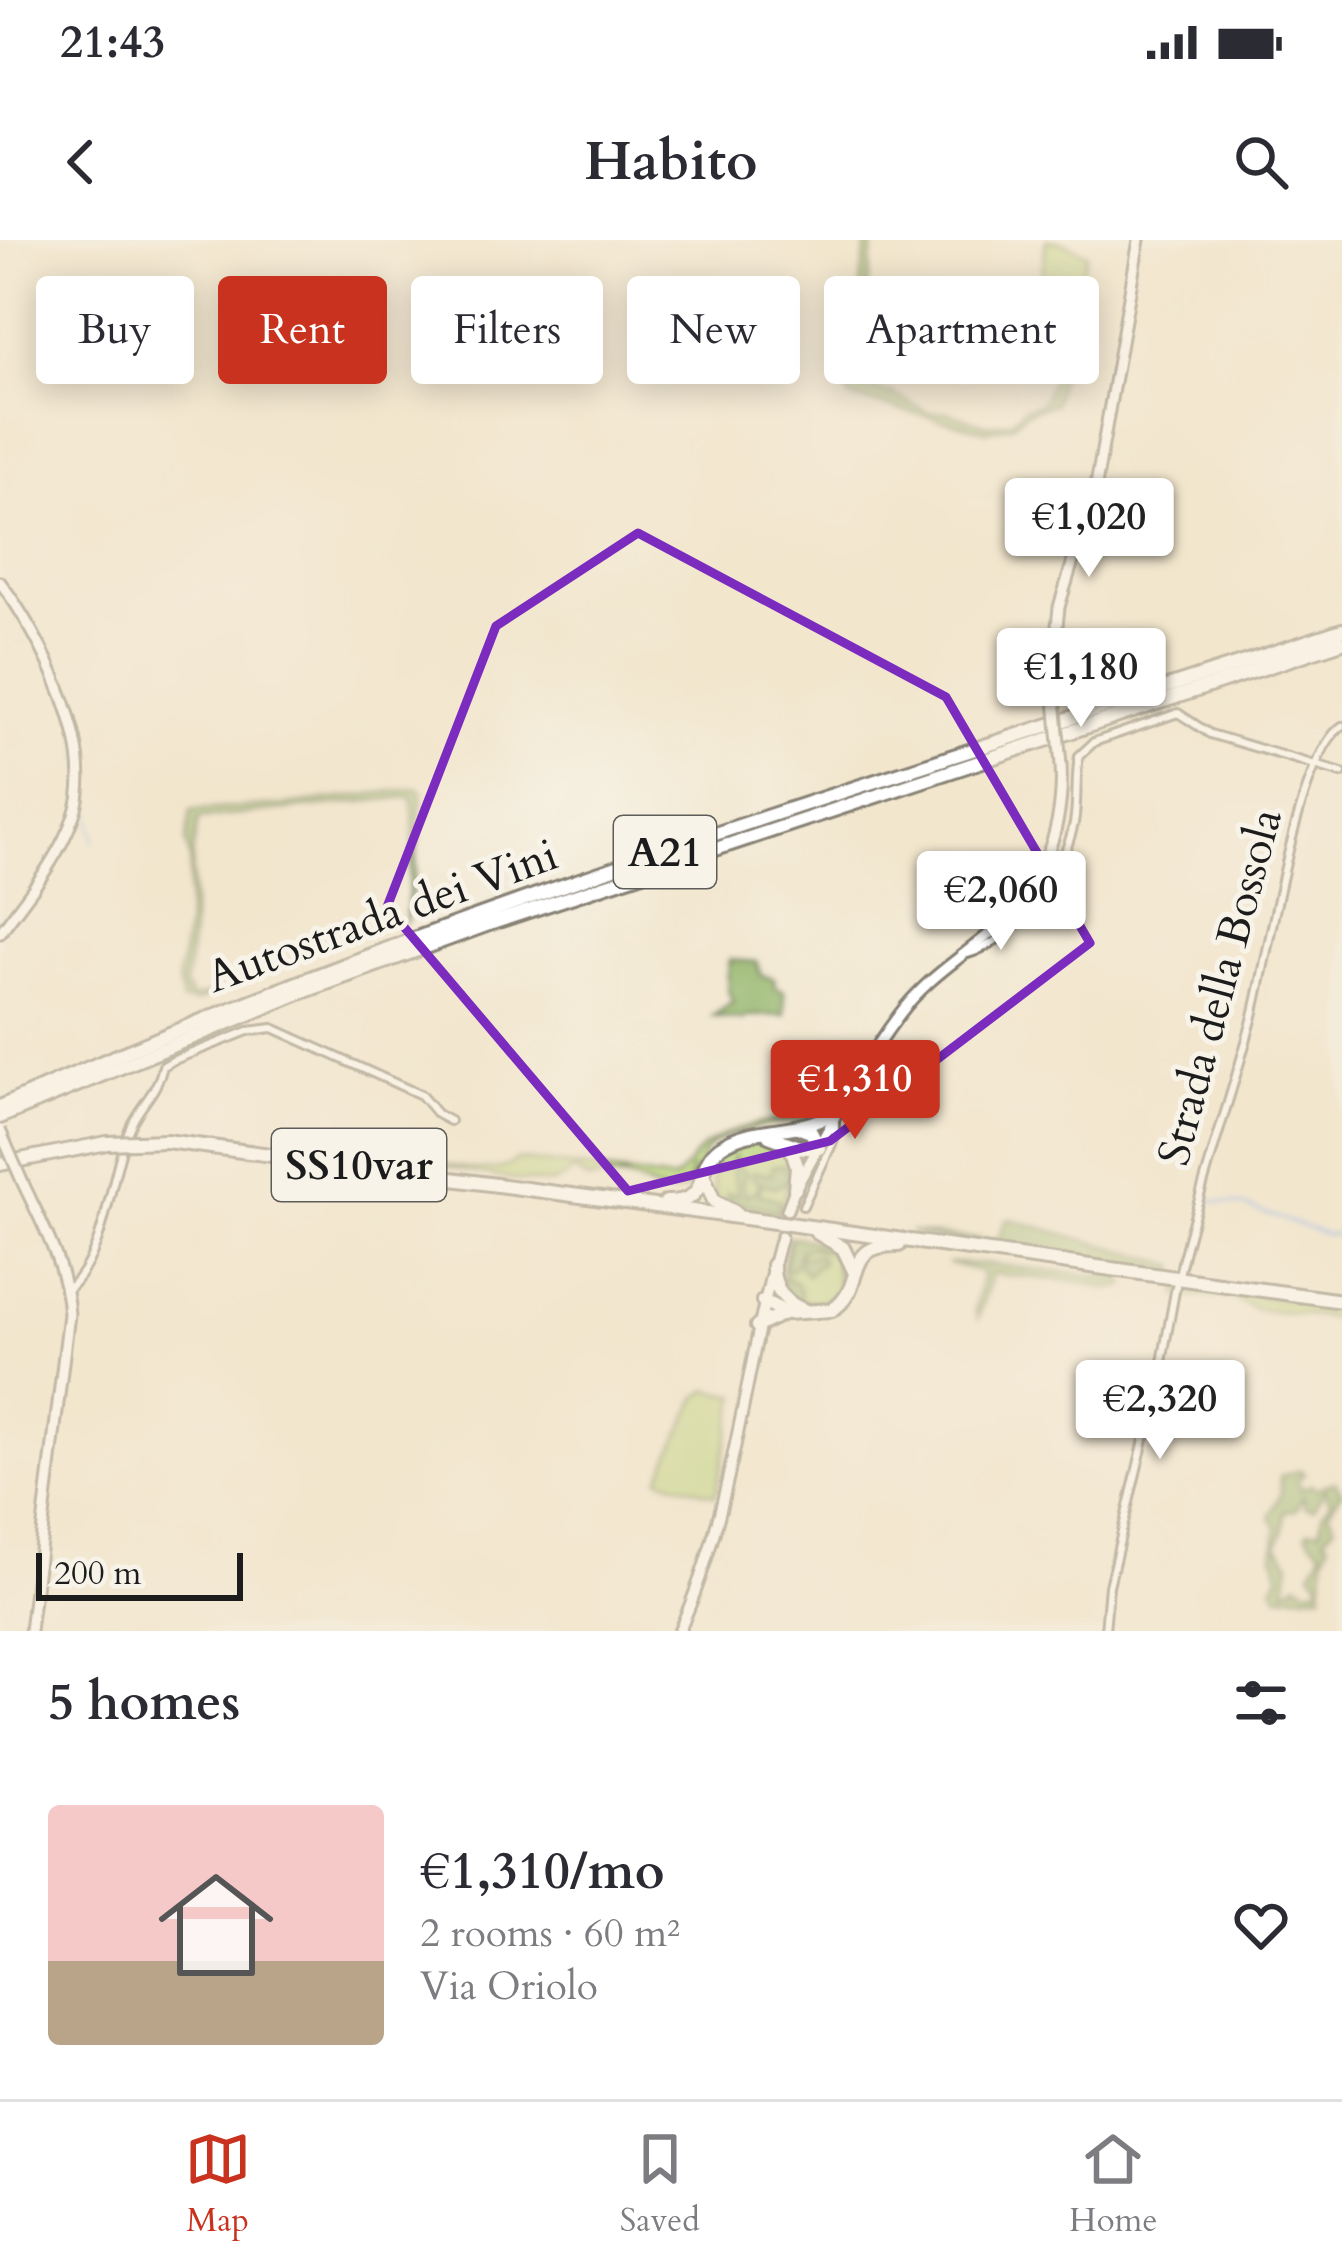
<!DOCTYPE html>
<meta charset="utf-8">
<style>
:root{--surface:#fff;--page:#f7f7f7;--text:#2b2b33;--muted:#7c7c81;--line:#e1e1e2;--accent:#c8321e}
body{margin:0;font-family:Cardo,serif;background:var(--page);color:var(--text);height:100vh;display:flex;flex-direction:column;font-size:45px;white-space:nowrap}
*{box-sizing:border-box;margin:0}
p{font-size:39px;color:var(--muted)}
.icon{flex:none;width:66px;height:66px;fill:none;stroke:currentColor;stroke-width:2;stroke-linecap:round;stroke-linejoin:round}
.map{position:relative;height:1391px;overflow:hidden}
.panel{display:flex;flex-direction:column;background:var(--surface);flex:1}
.panel>*{flex:none}
.banner{position:absolute;left:36px;top:36px;width:1272px;height:108px;display:flex;gap:24px}
.scale{position:absolute;left:36px;bottom:30px;width:207px;box-sizing:border-box;padding-left:12px;border:6px solid #1c1c1c;border-top:0;font-size:33px;line-height:42px;white-space:nowrap;color:#1c1c1c;-webkit-text-stroke:9px #f7f3e8;paint-order:stroke}
.price{position:absolute;translate:-50% -102px;padding:0 27px;border-radius:12px;background:#fff;color:#222;font-size:39px;line-height:78px;filter:drop-shadow(0 3px 6px #0008)}
.price::after{content:'';position:absolute;left:50%;top:72px;width:36px;height:27px;margin-left:-18px;background:inherit;clip-path:polygon(0 0,100% 0,50% 100%)}
.price.active{background:var(--accent);color:#fff}
ul{padding:0;list-style:none}
li{display:flex;align-items:center;gap:36px;height:300px;padding:0 48px}
li+li{border-top:3px solid var(--line)}
li span{display:grid;place-items:center;flex:none;width:336px;height:240px;border-radius:12px;color:#555}
li>.icon{margin-inline-start:auto}
span .icon{width:144px;height:144px;fill:#fffc;stroke-width:1}
li b{font-size:51px}
h2{display:flex;justify-content:space-between;align-items:center;height:144px;padding:0 48px;font-size:51px}
.pill{padding:0 42px;border-radius:12px;background:var(--surface);box-shadow:0 6px 30px #0003;font-size:42px;line-height:108px}
.pill.active{background:var(--accent);color:#fff}
.status{display:flex;justify-content:space-between;align-items:center;height:84px;padding:0 60px;background:var(--surface);direction:ltr}
.status svg{height:33px;fill:currentColor}
header{display:flex;justify-content:space-between;align-items:center;height:156px;padding:0 48px;background:var(--surface);font-size:54px;font-weight:700}
.dock{display:flex;justify-content:space-around;align-items:center;height:168px;border-top:3px solid var(--line);background:var(--surface);font-size:33px;color:var(--muted)}
.dock a{display:grid;justify-items:center;gap:6px}
.dock .active{color:var(--accent)}
.map>svg:first-child{display:block}
</style>
<div class="status"><b>21:43</b><svg viewBox="0 0 49 12"><path d="M0 12V9h3v3zM5 12V6h3v6zM10 12V3h3v9zM15 12V0h3v12zM26 1h20v11H26zM47 4h2v5h-2z"/></svg></div>
<header><svg class="icon" aria-label="back" viewBox="0 0 24 24"><path d="M15 5l-7 7 7 7"/></svg>Habito<svg class="icon" aria-label="search" viewBox="0 0 24 24"><circle cx="10" cy="10" r="6"/><path d="M15 15l6 6"/></svg></header>
<div class="map">
<svg width="1342" height="1391" viewBox="0 0 1342 1391">
<rect width="100%" height="100%" fill="#f7f3e8"/>
<filter id="ink" filterUnits="userSpaceOnUse"><feTurbulence type="fractalNoise" baseFrequency=".00833" numOctaves="2"/><feDisplacementMap in="SourceGraphic" scale="24" xChannelSelector="R" yChannelSelector="G"/><feConvolveMatrix kernelMatrix="1 2 1 2 8 2 1 2 1" color-interpolation-filters="sRGB"/></filter>
<filter id="wash" filterUnits="userSpaceOnUse"><feTurbulence type="fractalNoise" baseFrequency=".004" numOctaves="4" result="noise"/><feDisplacementMap in="SourceGraphic" scale="48" xChannelSelector="R" yChannelSelector="G"/><feGaussianBlur stdDeviation="2.7" result="paint"/><feColorMatrix in="noise" values="0 0 0 0 0 0 0 0 0 0 0 0 0 0 0 0 0 1.4 0 .05"/><feComposite in="paint" operator="in"/></filter>
<g filter="url(#wash)">
<rect width="100%" height="100%" fill="#f2e6cd"/>
<g fill="#b8d277" stroke="#6a774a" stroke-width="3">
<path d="M1046,0L1065,3L1087,14L1071,78L1066,86L1044,91L1036,86Z"/>
<path d="M837,852L839,858L833,868L819,876C790,882 722,889 705,912C697,923 696,938 690,949L691,927L688,948C660,961 649,943 628,939C616,936 599,939 587,940L574,930C567,937 561,941 551,943C535,945 449,930 433,921C457,926 499,938 516,920H524L673,940C686,931 691,916 705,906C734,885 778,879 813,875L825,868Z"/>
<path d="M765,899C810,916 787,939 780,975L736,968L716,957C702,910 726,909 765,899Z"/>
<path d="M788,996L803,998L790,1000L786,1032L797,1022L806,1034L813,1026L821,1024L818,1015L797,1018L804,1007L833,1013L838,1051C825,1063 818,1064 800,1060L796,1043L785,1037L780,1041Z"/>
<path d="M1180,1046L1333,1065L1342,1068V1078L1258,1070L1232,1058L1177,1055Z"/>
<path d="M708,1150L737,1156L715,1255L659,1238L697,1158Z"/>
</g>
<g fill="#92b468" stroke="#576842" stroke-width="3" fill-rule="evenodd">
<path d="M867,0H874L858,122V146L893,154L930,173L947,172L988,185L1011,181L1024,168L1041,163L1067,105L1054,164L1027,172L1013,185L988,191L850,158L845,146Z"/>
<path d="M417,548L422,551L415,637L406,684C405,644 419,597 411,557L199,579L193,609L192,693L185,746L192,758L218,753L195,763L182,761L178,740L186,692L190,619L186,603L191,570L285,565Z"/>
<path d="M730,720L757,722L761,735L774,739L776,748L784,751L785,775L748,776L742,780L713,776L733,762C724,748 728,733 730,720Z"/>
<path d="M734,916L737,926L746,933L742,943L746,955L756,951L760,943L751,937L752,932L771,934L773,926L785,925L789,933L785,944L775,947L763,944L757,953L779,960L778,971L727,960V953L738,954L731,926Z"/>
<path d="M1010,979L1176,1025L1177,1029C1132,1034 1083,1015 1039,1008C996,1001 953,1006 910,992L997,1001L1006,980Z"/>
<path d="M796,997L822,1001L842,1016L847,1043C834,1070 817,1069 791,1061L780,1041L783,1037L796,1043L801,1052L799,1060C818,1063 823,1063 838,1052V1027L829,1010L813,1006L801,1010L797,1018L818,1015L822,1020L807,1035L797,1022L790,1031L785,1030L790,1000Z"/>
<path d="M947,1023C1006,1022 1062,1035 1121,1037L1126,1046L1109,1049L1080,1042L992,1034L978,1078L975,1070L983,1032Z"/>
<path d="M1301,1230L1304,1234L1298,1239L1300,1249L1311,1245L1316,1249L1335,1241L1342,1252L1329,1270L1335,1285L1324,1297L1329,1303L1324,1318L1322,1353L1278,1355L1273,1347L1279,1335L1274,1314L1277,1287L1270,1277L1281,1253L1280,1236ZM1325,1249L1330,1262L1322,1273L1321,1289L1309,1290L1306,1294L1322,1311L1311,1332L1322,1345L1308,1348L1298,1342L1286,1349L1290,1322L1277,1304L1284,1290L1285,1271L1296,1270L1303,1257L1306,1267L1314,1268Z"/>
</g>
<g fill="none" stroke-linecap="round" stroke-linejoin="round">
<g stroke="#83b1ed" stroke-width="3">
<path d="M26,373L50,417"/>
<path d="M80,505L94,602"/>
<path d="M1206,960L1245,966L1325,994L1342,995"/>
</g>
</g>
</g>
<g filter="url(#ink)">
<g fill="none" stroke-linecap="round" stroke-linejoin="round">
<g stroke="#878174" stroke-width="12">
<g id="street">
<path d="M968,714C1018,698 1064,633 1074,583C1078,561 1075,538 1079,516L1094,502L1178,473L1210,494L1342,533"/>
<path d="M803,966L835,898V882"/>
<path d="M1179,1035C1199,948 1229,865 1252,780C1268,720 1297,516 1342,486"/>
<path d="M68,1049C108,1015 109,930 132,883C143,862 158,850 163,826L172,821L248,791L273,788L421,855L437,874L450,881"/>
<path d="M1105,1391L1109,1346L1160,1133L1176,1046"/>
</g>
</g>
<g stroke="#878174" stroke-width="15">
<g id="secondary">
<path d="M0,342C41,396 98,507 74,575C59,619 27,656 0,693"/>
<path d="M1055,460L1054,415L1059,367L1096,245L1139,0"/>
<path d="M22,941C42,984 66,1026 69,1074L30,1391"/>
<path d="M787,970L795,949C828,891 859,828 899,775C924,741 956,721 988,695C1040,651 1065,592 1061,525"/>
<path d="M679,1391C735,1268 744,1127 781,997"/>
</g>
</g>
<g stroke="#878174" stroke-width="18">
<g id="highway">
<path d="M0,867C433,671 892,539 1342,390"/>
<path d="M0,877L302,752L486,685L1342,402"/>
<path d="M769,896L802,908H819L811,892L800,888"/>
<path d="M166,901L753,979"/>
<path d="M790,904L797,926L795,949"/>
<path d="M0,924L107,903"/>
<path d="M704,936L714,961L735,972"/>
<path d="M666,962C714,963 692,927 720,907C756,881 808,899 844,864"/>
<path d="M803,986L1342,1061"/>
<path d="M816,992L843,1008L854,1031"/>
<path d="M773,1025C772,1048 785,1063 806,1071"/>
<path d="M763,1061L787,1073L832,1070C869,1046 839,1004 899,1005"/>
<path d="M757,1086L782,1074"/>
</g>
</g>
<use href="#street" stroke="#fff" stroke-width="6"/>
<use href="#secondary" stroke="#fff" stroke-width="9"/>
<use href="#highway" stroke="#fff" stroke-width="12"/>
<g stroke="#878174" stroke-width="15" stroke-linecap="butt">
<g id="secondary-bridge">
<path d="M1055,460L1061,525"/>
<path d="M0,890L22,941"/>
</g>
</g>
<g stroke="#878174" stroke-width="18" stroke-linecap="butt">
<g id="highway-bridge">
<path d="M107,903L166,901"/>
<path d="M753,979L803,986"/>
</g>
</g>
<use href="#secondary-bridge" stroke="#fff" stroke-width="9"/>
<use href="#highway-bridge" stroke="#fff" stroke-width="12"/>
</g>
</g>
<path d="M0 0H1342V1391H0ZM638,293L946,457L1090,703L830,901L628,951L387,667L496,386Z" fill="#f2e6cd" fill-opacity=".55" fill-rule="evenodd"/>
<path fill="none" stroke="#7b2cbf" stroke-width="9" stroke-linejoin="round" d="M638,293L946,457L1090,703L830,901L628,951L387,667L496,386Z"/>
<g text-anchor="middle" dominant-baseline="central" stroke-width="10" stroke-linejoin="round" paint-order="stroke">
<g fill="#f7f3e8" stroke="#5e5c59" stroke-width="3">
<rect x="614" y="576" width="102" height="72" rx="9"/>
<rect x="272" y="889" width="174" height="72" rx="9"/>
</g>
<g font-size="42" font-weight="bold" fill="#1c1c1c">
<text x="665" y="612">A21</text>
<text x="359" y="925">SS10var</text>
</g>
<g font-size="45" fill="#1c1c1c" stroke="#f7f3e8">
<text transform="translate(382 676) rotate(-20)">Autostrada dei Vini</text>
<text transform="translate(1220 747) rotate(-75)">Strada della Bossola</text>
</g>
</g>
</svg>
<div class="scale">200 m</div>
<b class="price" style="left:1089px;top:340px">€1,020</b>
<b class="price" style="left:1081px;top:490px">€1,180</b>
<b class="price" style="left:1001px;top:713px">€2,060</b>
<b class="price active" style="left:855px;top:902px">€1,310</b>
<b class="price" style="left:1160px;top:1222px">€2,320</b>
<div class="banner">
<a class="pill">Buy</a>
<a class="pill active">Rent</a>
<a class="pill">Filters</a>
<a class="pill">New</a>
<a class="pill">Apartment</a>
</div>
</div>
<section class="panel">
<h2>5 homes<svg class="icon" aria-label="filters" viewBox="0 0 24 24"><path d="M4 7h16M4 17h16"/><circle cx="9" cy="7" r="2"/><circle cx="15" cy="17" r="2"/></svg></h2>
<ul>
<li><span style="background:linear-gradient(#f6c9c9 65%,#b9a48a 0)"><svg class="icon" aria-label="home" viewBox="0 0 24 24"><path d="M3 11l9-7 9 7M6 9v11h12V9"/></svg></span><div><b>€1,310/mo</b><p>2 rooms · 60 m²</p><p>Via Oriolo</p></div><svg class="icon" aria-label="heart" viewBox="0 0 24 24"><path d="M12 20l-8-8c-3-5 5-10 8-4 3-6 11-1 8 4z"/></svg></li>
</ul>
</section>
<nav class="dock">
<a class="active"><svg class="icon" aria-label="map" viewBox="0 0 24 24"><path d="M3 6l6-2 6 2 6-2v14l-6 2-6-2-6 2zM9 4v14M15 6v14"/></svg>Map</a>
<a><svg class="icon" aria-label="saved" viewBox="0 0 24 24"><path d="M7 4h10v16l-5-4-5 4z"/></svg>Saved</a>
<a><svg class="icon" aria-label="home" viewBox="0 0 24 24"><path d="M3 11l9-7 9 7M6 9v11h12V9"/></svg>Home</a>
</nav>
